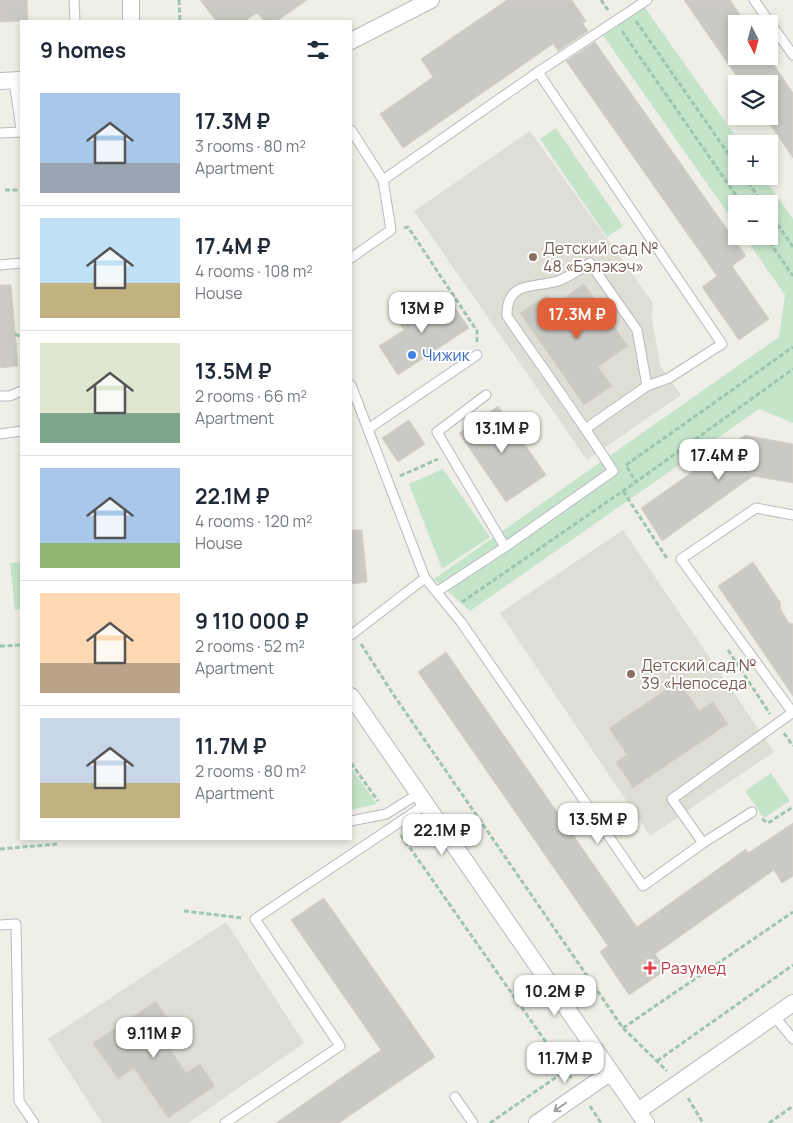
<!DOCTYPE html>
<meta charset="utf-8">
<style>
:root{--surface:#fff;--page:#f6f6f7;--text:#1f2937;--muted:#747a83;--line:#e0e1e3;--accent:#e1613b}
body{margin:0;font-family:Manrope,sans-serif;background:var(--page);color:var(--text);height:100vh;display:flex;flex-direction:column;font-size:19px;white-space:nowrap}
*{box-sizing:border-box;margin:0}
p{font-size:16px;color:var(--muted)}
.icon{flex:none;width:28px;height:28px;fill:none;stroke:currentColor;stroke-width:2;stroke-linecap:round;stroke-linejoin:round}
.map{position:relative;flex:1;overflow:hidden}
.details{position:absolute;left:20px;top:20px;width:332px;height:820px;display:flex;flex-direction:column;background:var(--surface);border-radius:0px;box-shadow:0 2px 8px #0003}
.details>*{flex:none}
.needle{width:32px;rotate:174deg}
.controls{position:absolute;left:728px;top:15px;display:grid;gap:10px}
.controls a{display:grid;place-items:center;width:50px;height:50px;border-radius:0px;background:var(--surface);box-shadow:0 2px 8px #0003;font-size:25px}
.price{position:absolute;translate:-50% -42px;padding:0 11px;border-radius:10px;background:#fff;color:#222;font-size:16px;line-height:32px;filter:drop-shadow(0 1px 2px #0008)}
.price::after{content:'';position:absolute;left:50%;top:30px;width:15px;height:11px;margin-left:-8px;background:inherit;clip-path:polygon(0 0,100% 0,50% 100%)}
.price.selected{background:var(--accent);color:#fff}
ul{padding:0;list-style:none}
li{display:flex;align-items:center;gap:15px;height:125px;padding:0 20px}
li+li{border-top:1px solid var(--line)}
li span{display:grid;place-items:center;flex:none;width:140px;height:100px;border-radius:0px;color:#555}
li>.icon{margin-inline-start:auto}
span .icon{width:60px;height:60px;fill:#fffc;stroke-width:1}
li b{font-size:21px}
h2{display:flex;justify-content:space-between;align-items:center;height:60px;padding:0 20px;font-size:21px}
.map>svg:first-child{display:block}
</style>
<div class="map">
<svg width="793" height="1123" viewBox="0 0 793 1123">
<rect width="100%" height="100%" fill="#efefe7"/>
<g fill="#dfded5">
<path d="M530,131L653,303L652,319L660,365L681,395L587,460L414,211Z"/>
<path d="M623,530L774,752L650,836L500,613Z"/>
<path d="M226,922L304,1043L188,1123H102L48,1039Z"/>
</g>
<g fill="#c5e5ca">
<path d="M643,5L741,144H736V176H763L793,219V423L759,409L470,611L434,579L779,337L785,295L744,236H769V204H736V225L602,34Z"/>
<path d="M556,128L623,226L607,237L540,139Z"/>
<path d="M443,469L490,537L442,569L409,484Z"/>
<path d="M21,562V609L15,610L10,563Z"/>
<path d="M351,768L377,804L351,810Z"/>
<path d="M771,773L790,801L764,818L745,791Z"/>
</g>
<g fill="#cbc9c4" stroke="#d4d2c5">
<path d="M0,0H27L28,21L0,22Z"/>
<path d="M200,0H307L277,21H264L257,13L245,21H216Z"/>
<path d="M507,0H572L586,21L583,24L588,31L558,51L553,44L403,148L380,114L433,77L421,59Z"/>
<path d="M684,0H730L746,24H736V56H768L793,93V158L769,123V84H742Z"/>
<path d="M595,42L746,256L732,266L769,319L739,340L702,287L717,276L566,61Z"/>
<path d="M584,284L628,346L598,367L612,386L584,405L520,313L547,295L554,305Z"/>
<path d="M0,285H11L18,366L0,368Z"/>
<path d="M449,299L469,328L398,375L379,346L404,330L391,312L407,301L420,319Z"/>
<path d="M498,406L546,475L506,502L459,433Z"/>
<path d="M409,420L425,444L398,462L382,438Z"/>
<path d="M745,435L793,444V483L753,476L662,541L641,508Z"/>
<path d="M351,530H362L367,582L351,584Z"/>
<path d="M753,562L780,602L781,610L789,623L793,624V696L718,586Z"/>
<path d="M446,652L637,927L746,849L748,853L793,823V876L782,883L774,870L655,954L666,970L629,995L600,952L608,946L418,672Z"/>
<path d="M679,681L699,711L713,702L728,724L633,788L616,762L627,755L609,728Z"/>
<path d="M324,898L435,1057L339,1123H276L381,1050L291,920Z"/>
<path d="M156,1001L180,1037L168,1046L186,1073L200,1064L215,1086L168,1118L134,1068L118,1079L93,1043Z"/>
</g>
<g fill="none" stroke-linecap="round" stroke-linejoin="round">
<g stroke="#b9babf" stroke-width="11">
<g id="service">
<path d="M74,0L75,21"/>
<path d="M754,0L793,55"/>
<path d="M538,72L722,344L669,378L647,386"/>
<path d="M14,81L21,129"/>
<path d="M351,130L383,180L538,72L647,0"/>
<path d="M0,133L21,132"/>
<path d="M351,258L391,230L383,180"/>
<path d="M0,265L21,263"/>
<path d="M351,385L425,578L351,635"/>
<path d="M486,395L437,432L505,547"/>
<path d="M0,396H10L21,391"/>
<path d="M368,429L477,355"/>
<path d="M0,434L21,431"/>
<path d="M793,515L756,508L681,559L793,713"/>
<path d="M425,578L461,622L643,886L703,843L752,812"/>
<path d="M438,591L505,547L613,471C579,418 542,367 507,316C506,280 535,288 558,281C569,277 580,269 590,263L637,330L647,386L585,429"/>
<path d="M351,821L386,814L418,794"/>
<path d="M703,843L672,799L792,713"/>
<path d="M0,925L16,924L19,1101L34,1123"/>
<path d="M774,1016L793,1039"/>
<path d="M455,1097L473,1123"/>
<path d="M225,1123L340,1046L255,919L425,805"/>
</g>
</g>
<g stroke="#b9babf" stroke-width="18">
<g id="minor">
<path d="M131,0V21"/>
<path d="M351,41L431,0"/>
<path d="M0,81L21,80"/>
<path d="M351,696L646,1123"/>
<path d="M638,1111L793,1003"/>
<path d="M537,1123L611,1072"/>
</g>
</g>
<g stroke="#9ec6af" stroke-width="3" stroke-dasharray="5 2.5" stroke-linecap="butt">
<path d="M179,0L180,21"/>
<path d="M601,0L608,10"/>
<path d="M636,21L736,165"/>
<path d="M622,31L742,204"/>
<path d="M744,176L763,204"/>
<path d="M5,190H21"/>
<path d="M769,212L793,247"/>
<path d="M404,228L408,227L477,331V344"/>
<path d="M765,236L793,276"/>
<path d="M15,334L21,337"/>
<path d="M626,465L793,347"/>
<path d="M627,467L636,482L793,369"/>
<path d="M400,476L438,459"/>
<path d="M623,491L668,560"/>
<path d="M462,602L636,482"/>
<path d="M361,644L393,694L623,1028L667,1071"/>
<path d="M0,646L21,645"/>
<path d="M728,650L770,714"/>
<path d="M784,733L793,746"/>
<path d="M351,763L378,801"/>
<path d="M762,819L768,823L793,807"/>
<path d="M401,835L571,1078"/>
<path d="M0,849L57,844"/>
<path d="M184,911L243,918"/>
<path d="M623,1028L793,912"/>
<path d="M657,1061L793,965"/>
<path d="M688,1098L703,1123"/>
<path d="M590,1106L601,1123"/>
<path d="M490,1123L565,1071"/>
<path d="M769,1123L793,1106"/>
</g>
<use href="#service" stroke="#fff" stroke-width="9"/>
<use href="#minor" stroke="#fff" stroke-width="16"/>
</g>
<defs><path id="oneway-shaft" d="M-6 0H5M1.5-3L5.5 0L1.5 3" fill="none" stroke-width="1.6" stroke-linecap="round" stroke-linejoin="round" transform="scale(1.25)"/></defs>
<use stroke="#9ea0a3" href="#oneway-shaft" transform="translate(560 1107) rotate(145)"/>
<g fill="#8d6e63" stroke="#fff" stroke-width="2">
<circle cx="533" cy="257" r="5"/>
<circle cx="631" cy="674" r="5"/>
</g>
<circle fill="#3f7fe0" stroke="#fff" stroke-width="2" cx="412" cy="355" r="5"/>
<path fill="#e0444e" stroke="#fff" stroke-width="2" d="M647.5 960.5h5v5h5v5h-5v5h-5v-5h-5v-5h5z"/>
<g text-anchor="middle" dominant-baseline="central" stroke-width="4" stroke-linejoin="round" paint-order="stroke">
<g font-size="16" fill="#785e54" stroke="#fff" text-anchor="start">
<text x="543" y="248">Детский сад №<tspan x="543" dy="18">48 «Бэлэкэч»</tspan></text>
<text x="641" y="665">Детский сад №<tspan x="641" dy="18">39 «Непоседа</tspan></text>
</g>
<g font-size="16" fill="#366cbe" stroke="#fff" text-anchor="start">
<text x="422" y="355">Чижик</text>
</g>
<g font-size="16" fill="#be3a42" stroke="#fff" text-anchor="start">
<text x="661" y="968">Разумед</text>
</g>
</g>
</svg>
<div class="controls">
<a><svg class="needle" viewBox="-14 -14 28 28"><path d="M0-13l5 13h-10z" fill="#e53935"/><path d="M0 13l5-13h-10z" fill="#747a83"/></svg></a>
<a><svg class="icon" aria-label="layers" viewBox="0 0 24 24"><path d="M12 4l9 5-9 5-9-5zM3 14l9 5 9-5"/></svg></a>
<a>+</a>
<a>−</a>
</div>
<b class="price" style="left:422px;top:334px">13M ₽</b>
<b class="price selected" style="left:577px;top:340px">17.3M ₽</b>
<b class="price" style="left:502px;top:454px">13.1M ₽</b>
<b class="price" style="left:719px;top:481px">17.4M ₽</b>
<b class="price" style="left:598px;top:845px">13.5M ₽</b>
<b class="price" style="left:442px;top:856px">22.1M ₽</b>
<b class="price" style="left:555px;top:1017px">10.2M ₽</b>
<b class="price" style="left:154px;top:1059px">9.11M ₽</b>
<b class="price" style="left:565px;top:1084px">11.7M ₽</b>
<section class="details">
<h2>9 homes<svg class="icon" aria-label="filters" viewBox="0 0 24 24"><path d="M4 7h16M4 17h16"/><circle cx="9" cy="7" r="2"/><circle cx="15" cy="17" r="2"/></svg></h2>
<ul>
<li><span style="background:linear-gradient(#a9c7e8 70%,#9aa5b1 0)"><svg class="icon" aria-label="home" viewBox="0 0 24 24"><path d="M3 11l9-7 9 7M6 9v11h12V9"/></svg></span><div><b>17.3M ₽</b><p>3 rooms · 80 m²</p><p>Apartment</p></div></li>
<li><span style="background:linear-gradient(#bfe0f5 65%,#c2b280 0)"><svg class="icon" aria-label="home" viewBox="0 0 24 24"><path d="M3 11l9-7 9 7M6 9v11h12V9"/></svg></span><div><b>17.4M ₽</b><p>4 rooms · 108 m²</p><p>House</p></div></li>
<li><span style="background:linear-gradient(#dfe7d0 70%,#7fa58c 0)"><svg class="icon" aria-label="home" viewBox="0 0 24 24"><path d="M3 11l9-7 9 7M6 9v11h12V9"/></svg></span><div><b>13.5M ₽</b><p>2 rooms · 66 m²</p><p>Apartment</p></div></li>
<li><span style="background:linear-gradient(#a9c7e8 75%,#8fb573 0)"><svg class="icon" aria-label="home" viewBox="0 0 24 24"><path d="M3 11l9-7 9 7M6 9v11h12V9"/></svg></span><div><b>22.1M ₽</b><p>4 rooms · 120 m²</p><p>House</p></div></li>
<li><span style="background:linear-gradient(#ffd9b3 70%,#b9a48a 0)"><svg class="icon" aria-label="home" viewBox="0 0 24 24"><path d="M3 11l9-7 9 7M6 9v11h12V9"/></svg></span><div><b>9 110 000 ₽</b><p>2 rooms · 52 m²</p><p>Apartment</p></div></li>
<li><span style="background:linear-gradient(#c9d6e8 65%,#c2b280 0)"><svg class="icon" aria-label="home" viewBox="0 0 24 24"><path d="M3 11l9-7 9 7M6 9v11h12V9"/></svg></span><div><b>11.7M ₽</b><p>2 rooms · 80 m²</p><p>Apartment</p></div></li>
</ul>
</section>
</div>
